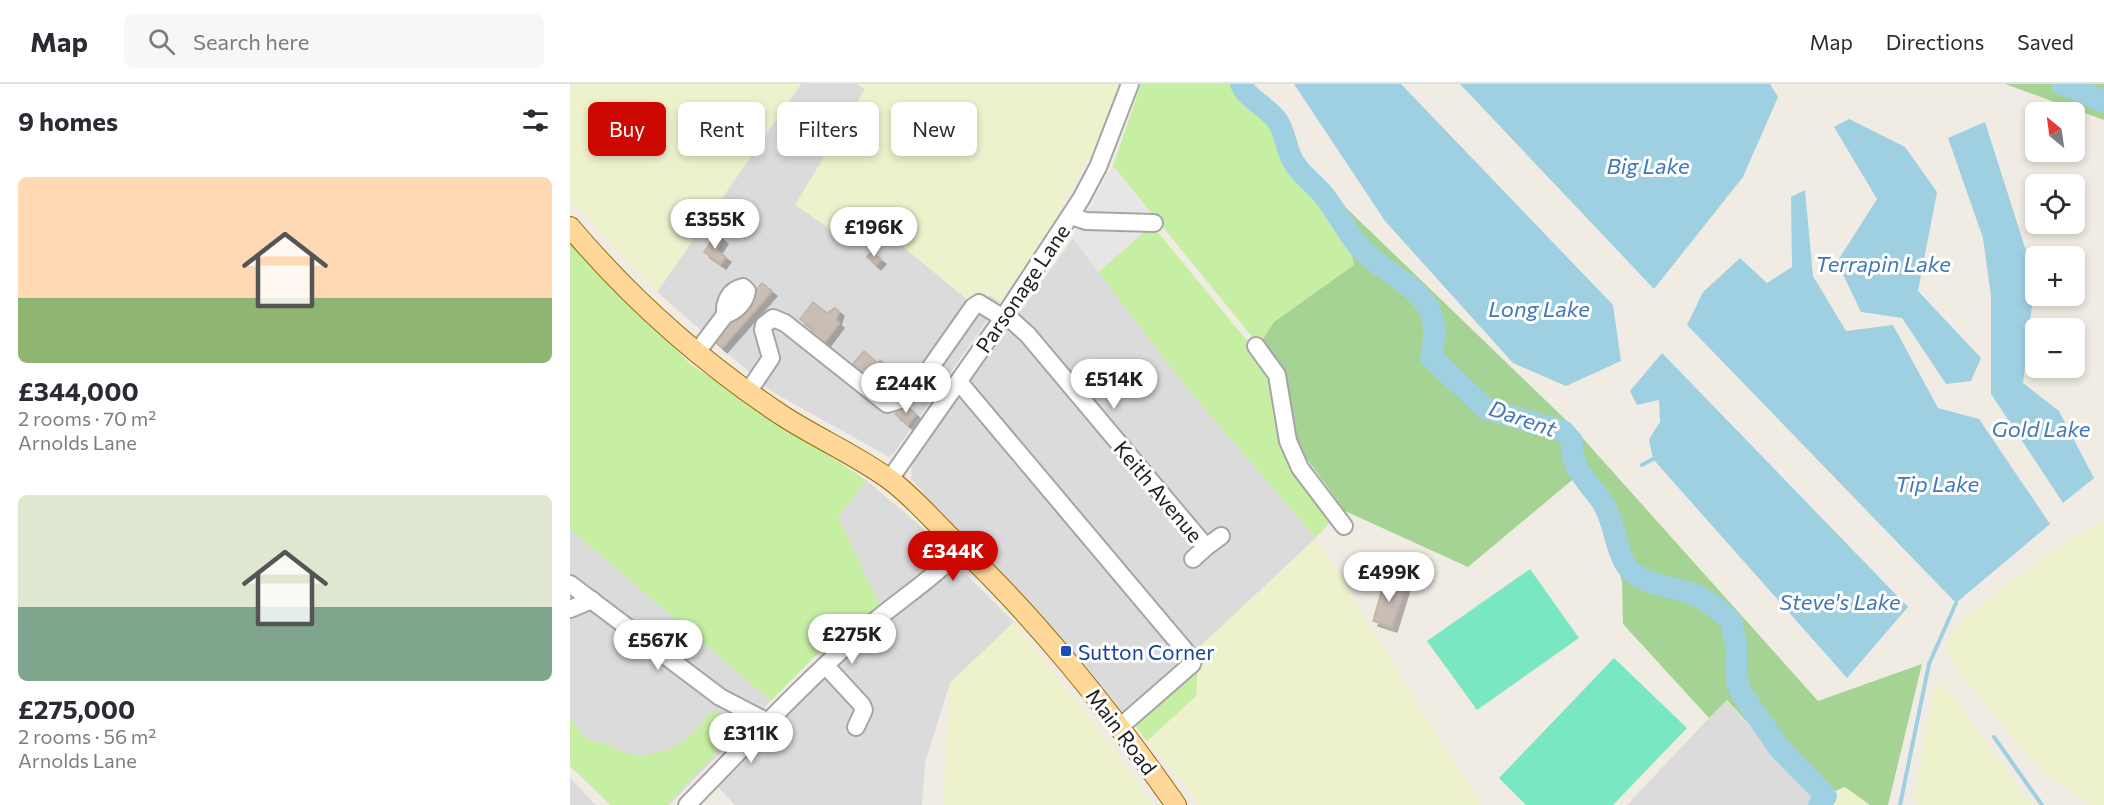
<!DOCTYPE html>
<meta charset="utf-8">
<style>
:root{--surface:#fff;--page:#f7f7f7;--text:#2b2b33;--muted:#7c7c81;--line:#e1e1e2;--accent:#cc0800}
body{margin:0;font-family:Commissioner,sans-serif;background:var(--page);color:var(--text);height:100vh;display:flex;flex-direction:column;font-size:22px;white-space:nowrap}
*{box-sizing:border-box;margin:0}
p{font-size:20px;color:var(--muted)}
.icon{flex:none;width:33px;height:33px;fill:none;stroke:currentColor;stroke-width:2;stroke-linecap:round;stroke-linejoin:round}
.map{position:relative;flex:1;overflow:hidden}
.details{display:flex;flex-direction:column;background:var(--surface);width:570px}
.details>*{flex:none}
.guide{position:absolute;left:18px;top:18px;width:570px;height:54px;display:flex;gap:12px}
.needle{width:39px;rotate:331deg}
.tools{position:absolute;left:1455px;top:18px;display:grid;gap:12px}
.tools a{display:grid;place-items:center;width:60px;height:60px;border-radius:9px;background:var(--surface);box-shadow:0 3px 9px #0003;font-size:30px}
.price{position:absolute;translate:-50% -51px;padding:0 14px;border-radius:21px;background:#fff;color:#222;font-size:20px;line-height:39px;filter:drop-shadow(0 2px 3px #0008)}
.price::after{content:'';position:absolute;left:50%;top:36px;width:18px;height:14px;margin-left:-9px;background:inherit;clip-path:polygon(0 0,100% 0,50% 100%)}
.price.current{background:var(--accent);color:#fff}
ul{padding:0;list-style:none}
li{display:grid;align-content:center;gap:12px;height:318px;padding:0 18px}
li span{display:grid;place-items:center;height:186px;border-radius:9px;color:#555}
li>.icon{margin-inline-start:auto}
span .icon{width:108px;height:108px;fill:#fffc;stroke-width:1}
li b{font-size:26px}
h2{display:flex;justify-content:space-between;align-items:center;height:72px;padding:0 18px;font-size:26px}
.pill{padding:0 21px;border-radius:9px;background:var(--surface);box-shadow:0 3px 9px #0003;font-size:21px;line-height:54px}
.pill.current{background:var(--accent);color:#fff}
header{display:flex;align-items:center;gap:36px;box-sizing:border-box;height:84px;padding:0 30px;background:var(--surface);border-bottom:2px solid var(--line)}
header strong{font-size:28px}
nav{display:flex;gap:33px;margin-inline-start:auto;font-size:21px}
.search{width:420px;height:54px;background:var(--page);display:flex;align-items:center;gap:15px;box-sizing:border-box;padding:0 21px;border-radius:9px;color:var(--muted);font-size:22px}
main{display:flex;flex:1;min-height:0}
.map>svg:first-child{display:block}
</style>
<header>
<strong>Map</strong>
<div class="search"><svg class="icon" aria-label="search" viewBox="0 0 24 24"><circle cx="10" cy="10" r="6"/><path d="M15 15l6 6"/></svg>Search here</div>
<nav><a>Map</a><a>Directions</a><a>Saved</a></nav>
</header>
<main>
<section class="details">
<h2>9 homes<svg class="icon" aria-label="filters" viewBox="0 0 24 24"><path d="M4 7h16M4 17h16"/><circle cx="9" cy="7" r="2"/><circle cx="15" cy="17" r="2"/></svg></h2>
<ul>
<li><span style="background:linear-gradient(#ffd9b3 65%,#8fb573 0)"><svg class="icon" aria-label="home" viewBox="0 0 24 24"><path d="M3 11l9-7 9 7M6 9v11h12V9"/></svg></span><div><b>£344,000</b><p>2 rooms · 70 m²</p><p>Arnolds Lane</p></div></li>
<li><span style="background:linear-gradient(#dfe7d0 60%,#7fa58c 0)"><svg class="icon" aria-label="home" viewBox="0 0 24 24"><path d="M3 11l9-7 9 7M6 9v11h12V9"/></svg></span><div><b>£275,000</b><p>2 rooms · 56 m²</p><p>Arnolds Lane</p></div></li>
</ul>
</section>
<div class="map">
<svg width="1534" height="721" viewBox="0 0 1534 721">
<defs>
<filter id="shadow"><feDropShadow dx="5" dy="5" stdDeviation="0" flood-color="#0004"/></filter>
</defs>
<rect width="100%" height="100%" fill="#f0ece3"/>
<g fill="#dcdbdb">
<path d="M231,0H287L295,5L316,148L398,216L404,210L415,217L419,211L430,218L324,369L319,373L201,307L87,208Z"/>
<path d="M503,154L617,304L746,454L555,633L341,395L342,379Z"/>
<path d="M296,396L367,456L368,472L310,521L268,433Z"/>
<path d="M0,445L201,617L99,721H41L0,682Z"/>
<path d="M384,478L444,538L380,599L355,679L352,721H165L148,703L152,690L252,592Z"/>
<path d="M1156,616L1247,714L1242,721H1057Z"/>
<path d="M0,694L26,721H0Z"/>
</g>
<g fill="#edf1cc">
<path d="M0,0H231L87,208L0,117Z"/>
<path d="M287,0H552L536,45L494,116L483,140L430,218L419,211L414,218L404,210L399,217L316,149L285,162L225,121L295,5Z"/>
<path d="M1534,433V721H1520L1468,683L1384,583L1375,562L1389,538L1479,469L1519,445Z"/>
<path d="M746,454L754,466L910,721H630L619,704L577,657L626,612L623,569Z"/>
<path d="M444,538L532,650L583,721H373L380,599Z"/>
<path d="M1372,598L1462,721H1349L1343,717L1363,608Z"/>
<path d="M1275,703L1300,721H1260Z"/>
</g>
<g fill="#c6efa4">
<path d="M571,0H667L672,11L704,39L727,90L776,146L784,181L704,238L689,261L543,82Z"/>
<path d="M582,141L683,264L701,294L711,353L764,433L746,454L617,304L528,188Z"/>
<path d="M0,158L121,281L296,396L268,433L310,521L245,572L201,617L0,445Z"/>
<path d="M628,579L626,612L577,657L563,639Z"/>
<path d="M147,627L169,639V644L97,721H41L0,682V633L11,650L21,657C36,656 51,670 67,671C94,673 126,654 138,630Z"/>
</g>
<g fill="#a4d393">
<path d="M1435,0H1534V36Z"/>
<path d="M769,117L1000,340L1248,617L1352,580L1318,721H1300L1275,703L1247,714L1157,616L1139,634L1053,540L1052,498L1033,428L1007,392L898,483L775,427L723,356L689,261L704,238L784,181Z"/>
</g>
<g fill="#79e7c1">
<path d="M960,485L1009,554L907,626L857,557Z"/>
<path d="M1044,574L1117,644L1043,721H956L929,694Z"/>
</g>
<path fill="#e6e6e6" d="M543,82L587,137L528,188L503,154Z"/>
<g fill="#9fd0e2">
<path d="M724,0H831L1043,221L1051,277L996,302L943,279L815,137Z"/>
<path d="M890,0H1200L1208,13L1173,93L1084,205Z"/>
<path d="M1279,35L1335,63L1367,108L1348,207L1411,274L1401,297L1376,300L1332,234L1291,228L1267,178L1307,115L1264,43Z"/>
<path d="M1415,38L1465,195L1453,299L1489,327L1524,394L1493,419L1421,310V212L1413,154L1378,54Z"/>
<path d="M1235,106L1243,192L1276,247L1323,241L1368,324L1409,335L1480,440L1386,519L1117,241L1133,208L1170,174L1197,199L1222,183L1221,113Z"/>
<path d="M1092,269L1338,523L1277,594L1083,375L1079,355L1090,338L1089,316L1067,321L1060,307Z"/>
</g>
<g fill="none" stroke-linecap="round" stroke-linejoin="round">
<g stroke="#9fd0e2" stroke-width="4">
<path d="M1072,381L1083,375"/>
<path d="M1424,653L1472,721"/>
<path d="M1330,721L1359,580L1386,519"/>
</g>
<g stroke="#9fd0e2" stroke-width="22">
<path d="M671,0C677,15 696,22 706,35C715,46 716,65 723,77C730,90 741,97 751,108C765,124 774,144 787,160C807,185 841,197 856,220C867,236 865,255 861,273L916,325L993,347L1002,357C1000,384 1017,396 1031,416C1045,436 1044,462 1056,481C1070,503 1106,501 1127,512C1140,518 1151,527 1161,537L1166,560V595L1172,610L1209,664L1256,712L1249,721"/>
<path d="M1492,0L1534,18"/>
</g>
</g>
<g fill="#c8beb6" stroke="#c3b3a4" stroke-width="1.5" filter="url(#shadow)">
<path d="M147,150L153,155L146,166L156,173L151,180L134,168Z"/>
<path d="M302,168L311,175L306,181L297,173Z"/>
<path d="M192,199L202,207L152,264L142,255Z"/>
<path d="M243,218L257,229L265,224L269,227L266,236L269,239L252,262L238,251L243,245L230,235Z"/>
<path d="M294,267L308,279L310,276L322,286L319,288L327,295L314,310L281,282Z"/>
<path d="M333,319L346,330L338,341L325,330Z"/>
<path d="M815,495L835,501L822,543L803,537Z"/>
</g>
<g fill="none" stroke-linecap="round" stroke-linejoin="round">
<g stroke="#a5a5a5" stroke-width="20">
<g id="minor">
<path d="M501,132L516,137L584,139"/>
<path d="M435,230L458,251L636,463L651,452"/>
<path d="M686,262L707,291L718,357L730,384L774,442"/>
<path d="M127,268L155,231C154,218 159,206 173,203L177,207C175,219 166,227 155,231"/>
<path d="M389,298L623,576L622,580L551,642"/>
<path d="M178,308L201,274L193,246L194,241L203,234L215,239L317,320L330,316L344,307L403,223L409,219L433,234"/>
<path d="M320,395L433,234L511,115L528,83L560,0"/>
<path d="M623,475L636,463"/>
<path d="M0,500L150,613L198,638"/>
<path d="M0,525L22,516"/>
<path d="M256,582L292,621L294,626L286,643"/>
<path d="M117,721C175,662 231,601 294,546C326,518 363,495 393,464"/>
</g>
</g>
<g stroke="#986c00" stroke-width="22">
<path id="major" d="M0,143C61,215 134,280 213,332C247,354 286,371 319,395C340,410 359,432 378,451C465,532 538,624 606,721"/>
</g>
<use href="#minor" stroke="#fff" stroke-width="16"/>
<use href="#major" stroke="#ffd799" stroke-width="20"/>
</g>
<rect fill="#1a4fb4" stroke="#fff" stroke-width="2" x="490" y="561" width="12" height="12" rx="3"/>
<g text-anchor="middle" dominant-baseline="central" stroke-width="6" stroke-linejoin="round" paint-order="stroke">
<g font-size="21" fill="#1e1e1e" stroke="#fff">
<text transform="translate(452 204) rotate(-56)">Parsonage Lane</text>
<text transform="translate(589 407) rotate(50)">Keith Avenue</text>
<text transform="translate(552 647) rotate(53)">Main Road</text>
</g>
<g font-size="21" fill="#164399" stroke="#fff" text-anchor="start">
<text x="508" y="567">Sutton Corner</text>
</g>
<g font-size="22" font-style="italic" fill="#4177b7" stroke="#fff">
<text x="1078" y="81">Big Lake</text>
<text x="1313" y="179">Terrapin Lake</text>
<text x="969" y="224">Long Lake</text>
<text transform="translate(953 334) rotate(19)">Darent</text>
<text x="1471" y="344">Gold Lake</text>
<text x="1367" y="399">Tip Lake</text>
<text x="1270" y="517">Steve's Lake</text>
</g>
</g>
</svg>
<div class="tools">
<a><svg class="needle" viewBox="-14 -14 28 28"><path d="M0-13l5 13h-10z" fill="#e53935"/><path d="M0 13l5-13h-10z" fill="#7c7c81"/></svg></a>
<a><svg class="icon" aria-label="locate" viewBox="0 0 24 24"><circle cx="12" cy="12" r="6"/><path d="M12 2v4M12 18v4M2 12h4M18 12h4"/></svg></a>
<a>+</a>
<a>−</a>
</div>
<b class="price" style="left:145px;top:166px">£355K</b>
<b class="price" style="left:304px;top:174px">£196K</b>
<b class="price" style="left:544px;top:326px">£514K</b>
<b class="price" style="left:336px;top:330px">£244K</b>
<b class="price current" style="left:383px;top:498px">£344K</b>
<b class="price" style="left:819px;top:519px">£499K</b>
<b class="price" style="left:282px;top:581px">£275K</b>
<b class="price" style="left:88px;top:587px">£567K</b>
<b class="price" style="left:181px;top:680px">£311K</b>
<div class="guide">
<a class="pill current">Buy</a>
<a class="pill">Rent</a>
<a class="pill">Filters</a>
<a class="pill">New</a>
</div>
</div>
</main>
